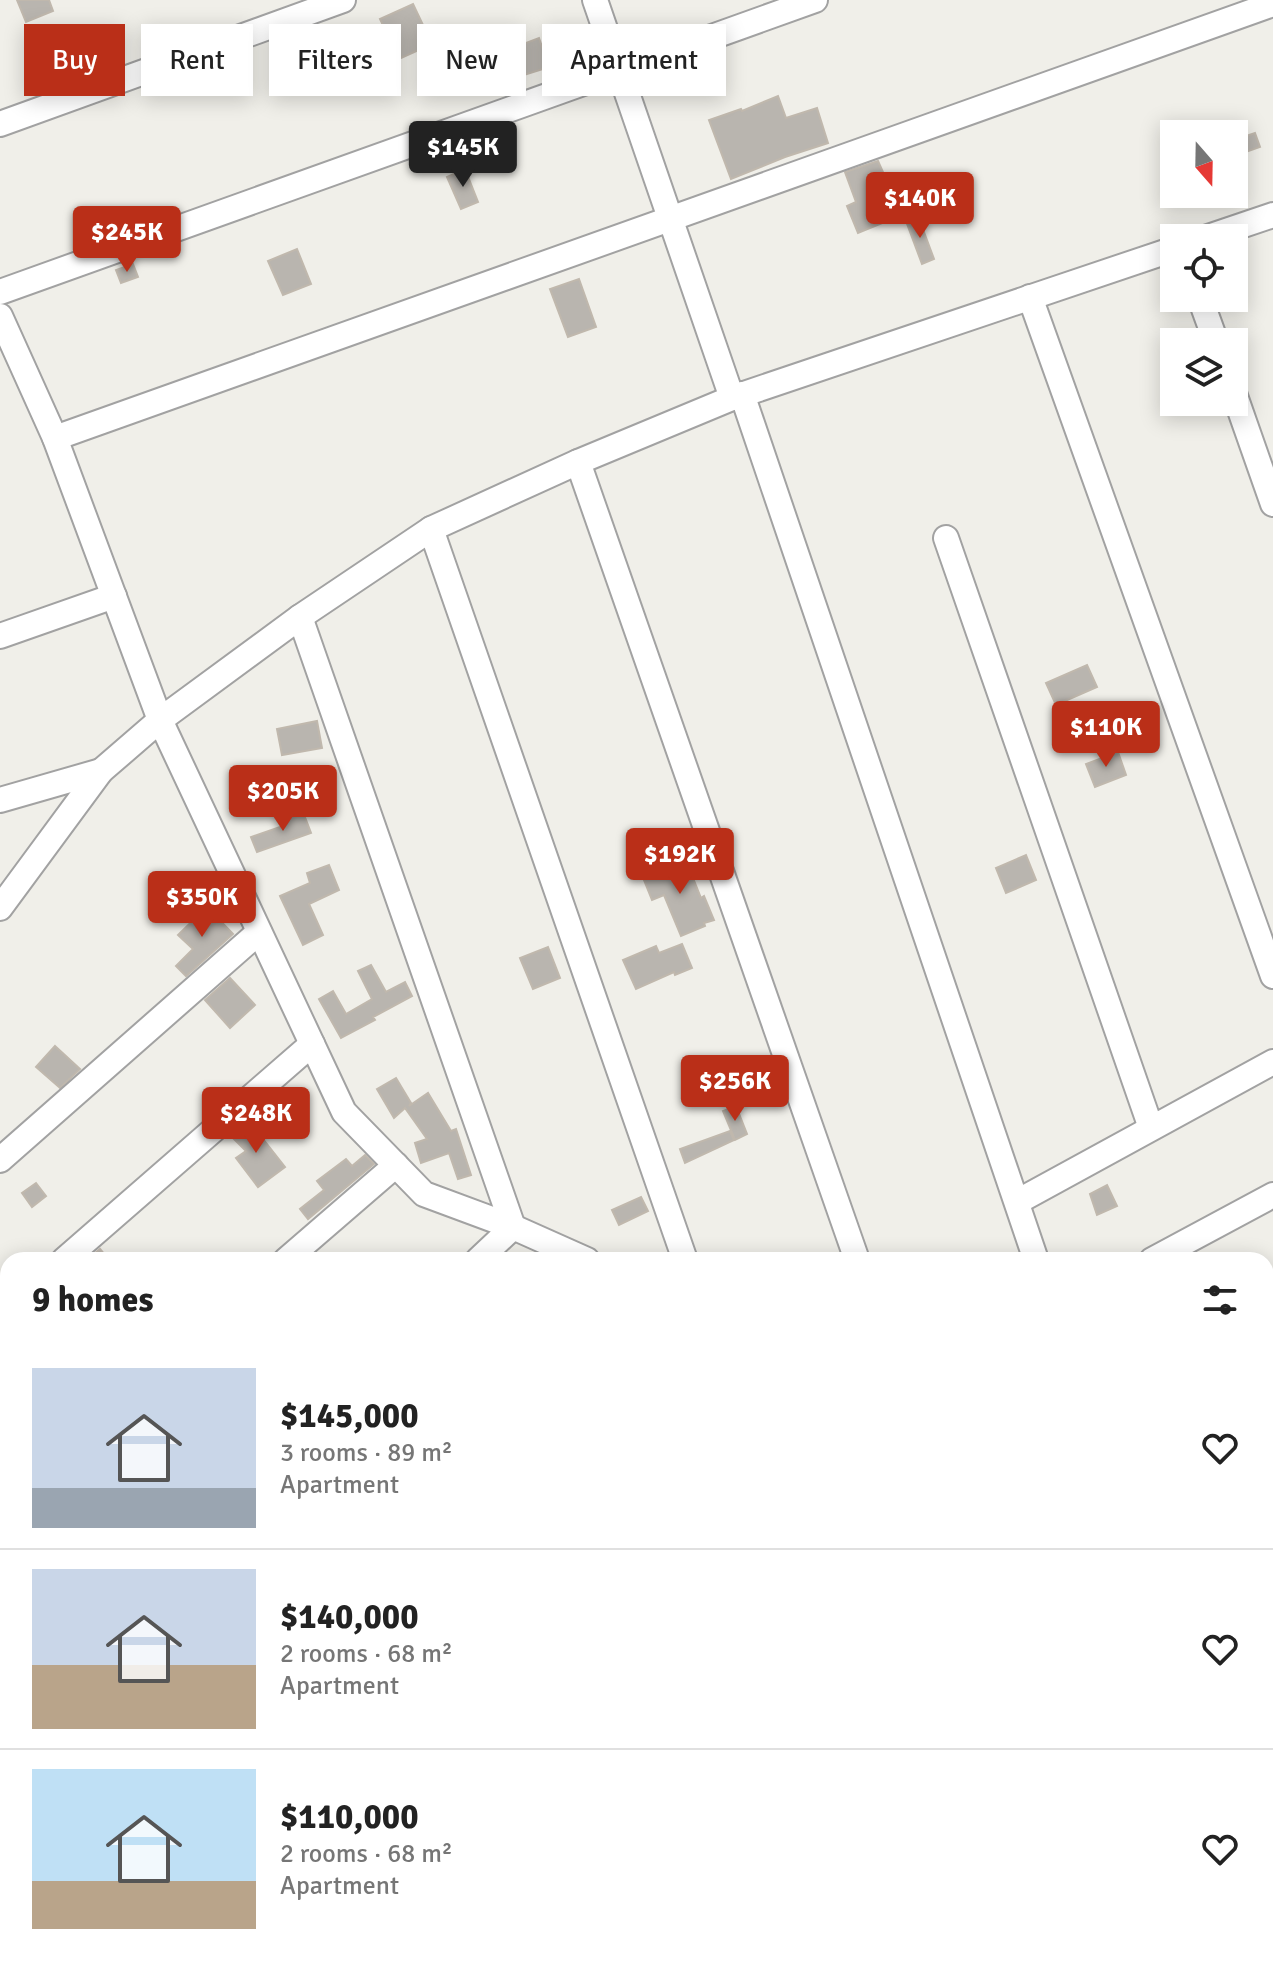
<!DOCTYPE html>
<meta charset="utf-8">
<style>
:root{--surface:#fff;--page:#f2f2f2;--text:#222;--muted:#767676;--line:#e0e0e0;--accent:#ba2f18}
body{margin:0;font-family:Signika,sans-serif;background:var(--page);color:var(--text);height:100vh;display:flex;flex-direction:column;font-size:30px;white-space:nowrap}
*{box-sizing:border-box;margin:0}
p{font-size:26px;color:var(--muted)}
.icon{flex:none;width:44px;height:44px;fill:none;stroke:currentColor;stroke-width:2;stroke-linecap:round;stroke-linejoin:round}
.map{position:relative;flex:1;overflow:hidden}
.side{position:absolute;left:0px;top:1252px;width:1274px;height:714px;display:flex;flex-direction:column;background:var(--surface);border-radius:24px 24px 0 0;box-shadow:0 4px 20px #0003}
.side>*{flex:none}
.hud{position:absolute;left:24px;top:24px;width:800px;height:72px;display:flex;gap:16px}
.needle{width:52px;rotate:160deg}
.buttons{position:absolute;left:1160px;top:120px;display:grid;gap:16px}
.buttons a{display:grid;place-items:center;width:88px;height:88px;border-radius:0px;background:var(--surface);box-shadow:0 4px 20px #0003;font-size:40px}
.price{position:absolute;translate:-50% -68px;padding:0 18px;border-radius:8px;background:var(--accent);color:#fff;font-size:26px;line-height:52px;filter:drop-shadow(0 2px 4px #0008)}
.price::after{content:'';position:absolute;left:50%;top:48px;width:24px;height:18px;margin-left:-12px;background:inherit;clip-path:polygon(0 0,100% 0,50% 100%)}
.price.selected{background:#222;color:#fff}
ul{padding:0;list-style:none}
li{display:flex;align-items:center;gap:24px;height:200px;padding:0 32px}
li+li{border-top:2px solid var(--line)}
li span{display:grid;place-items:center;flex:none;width:224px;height:160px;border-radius:0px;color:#555}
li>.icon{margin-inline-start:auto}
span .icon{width:96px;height:96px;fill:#fffc;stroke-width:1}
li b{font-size:34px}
h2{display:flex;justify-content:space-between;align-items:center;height:96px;padding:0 32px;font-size:34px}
.chip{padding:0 28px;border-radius:0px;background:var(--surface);box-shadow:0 4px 20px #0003;font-size:28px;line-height:72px}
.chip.selected{background:var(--accent);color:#fff}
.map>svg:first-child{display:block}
</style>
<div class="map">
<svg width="1273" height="1965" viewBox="0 0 1273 1965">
<rect width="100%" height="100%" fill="#f0efe9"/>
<g fill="#b9b5af" stroke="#c0b8ad" stroke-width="2">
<path d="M17,0H49L53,11L26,22Z"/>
<path d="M413,4L432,44L399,59L380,19Z"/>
<path d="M539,38L549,67L483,88L476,63L506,54L505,51Z"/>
<path d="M778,96L786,118L817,108L828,143L785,157L731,179L709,120L741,109L742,111Z"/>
<path d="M1255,133L1260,147L1234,156V140Z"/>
<path d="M878,161L902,215L858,233L847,206L856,202L845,172Z"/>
<path d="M465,169L478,202L461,209L447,177Z"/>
<path d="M918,216L934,259L922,264L906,221Z"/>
<path d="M297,249L311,284L283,295L268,261Z"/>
<path d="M133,264L138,277L121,283L116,270Z"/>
<path d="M579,279L596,327L568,337L550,289Z"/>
<path d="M1087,665L1097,687L1056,705L1046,683Z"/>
<path d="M317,721L322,748L282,755L277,729Z"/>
<path d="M1118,752L1126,775L1095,787L1086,764Z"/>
<path d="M303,812L311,833L257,852L251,837L283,826L280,819Z"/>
<path d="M1026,855L1036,880L1006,893L996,868Z"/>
<path d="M685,858L701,898L704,896L714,920L704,923L705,926L681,936L664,895L652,900L642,875Z"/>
<path d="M329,865L339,890L309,904L323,935L303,945L280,896L310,883L307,873Z"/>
<path d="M207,907L233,934L186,976L176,966L193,949L178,935Z"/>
<path d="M682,944L692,968L675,975L674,972L636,989L623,960L656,946L659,953Z"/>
<path d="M548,947L560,978L533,989L520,958Z"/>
<path d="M371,965L386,992L405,982L412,996L373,1017L375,1020L341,1038L319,999L333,991L346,1014L372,999L358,971Z"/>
<path d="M230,978L255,1005L230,1028L205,1000Z"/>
<path d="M55,1046L80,1069L60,1088L36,1067Z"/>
<path d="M396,1078L411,1103L409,1106L428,1093L451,1131L456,1129L471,1175L458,1179L449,1153L421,1163L415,1143L427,1139L405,1108L394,1118L377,1089Z"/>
<path d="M736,1106L747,1134L735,1140L723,1111Z"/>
<path d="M248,1120L285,1167L258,1187L236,1158L246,1151L230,1135Z"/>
<path d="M730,1131L734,1140L685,1163L680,1149Z"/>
<path d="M365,1155L374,1164L308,1219L300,1209L324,1190L317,1181L346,1159L352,1166Z"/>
<path d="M36,1183L46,1196L32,1207L22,1193Z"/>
<path d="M1107,1185L1117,1206L1097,1215L1090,1194Z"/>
<path d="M641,1197L648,1211L619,1225L612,1210Z"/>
<path d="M100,1249L109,1260H87Z"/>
</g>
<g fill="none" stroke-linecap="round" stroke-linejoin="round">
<g stroke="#a2a2a2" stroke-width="28">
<g id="minor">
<path d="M595,0L732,398"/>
<path d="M0,124L343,0"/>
<path d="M1205,238L1273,215"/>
<path d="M0,292L815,0"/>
<path d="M1030,297L1273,976"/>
<path d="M1200,298L1216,342"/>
<path d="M0,316L55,438L160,720L344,1112L424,1194L513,1227L587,1260"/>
<path d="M1234,393L1273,504"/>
<path d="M742,394L1036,1260"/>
<path d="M55,438L1273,4"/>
<path d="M578,462L857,1260"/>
<path d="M431,529L685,1260"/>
<path d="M946,538L1151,1128"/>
<path d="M300,617L513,1227L478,1260"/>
<path d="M0,636L114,596"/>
<path d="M0,800L101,771"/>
<path d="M0,908L101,771L160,720L300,617L431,529L578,462L732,398L1174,249"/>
<path d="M0,1160L259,932"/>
<path d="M1017,1202L1273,1062"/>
<path d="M64,1260L312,1044"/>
<path d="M286,1260L396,1165"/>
<path d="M1152,1260L1273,1195"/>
<path d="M0,1315L8,1308"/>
<path d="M1266,1337L1273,1333"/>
<path d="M0,1464L8,1458"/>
<path d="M1266,1481L1273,1477"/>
<path d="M1266,1545L1273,1549"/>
<path d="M1266,1589L1273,1586"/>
<path d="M0,1666L8,1660"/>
<path d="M0,1820L8,1826"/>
<path d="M1266,1891L1273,1910"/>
<path d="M179,1958L188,1965"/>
<path d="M571,1958L576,1965"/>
<path d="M1036,1958L1039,1965"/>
<path d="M1161,1958L1164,1965"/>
<path d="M603,1965L611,1958"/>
<path d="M787,1965L795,1958"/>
<path d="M974,1965L982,1958"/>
</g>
</g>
<use href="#minor" stroke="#fff" stroke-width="24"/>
</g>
</svg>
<div class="buttons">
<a><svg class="needle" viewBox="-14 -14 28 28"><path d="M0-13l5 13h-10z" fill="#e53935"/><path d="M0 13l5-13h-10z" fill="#767676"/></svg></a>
<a><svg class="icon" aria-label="locate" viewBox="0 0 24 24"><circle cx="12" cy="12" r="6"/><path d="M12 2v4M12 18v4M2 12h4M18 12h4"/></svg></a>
<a><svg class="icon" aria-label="layers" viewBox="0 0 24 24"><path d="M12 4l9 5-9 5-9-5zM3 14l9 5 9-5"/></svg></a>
</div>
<b class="price selected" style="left:463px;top:189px">$145K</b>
<b class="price" style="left:920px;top:240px">$140K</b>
<b class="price" style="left:127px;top:274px">$245K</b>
<b class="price" style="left:1106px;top:769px">$110K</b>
<b class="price" style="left:283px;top:833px">$205K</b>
<b class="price" style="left:680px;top:896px">$192K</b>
<b class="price" style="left:202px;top:939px">$350K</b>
<b class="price" style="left:735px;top:1123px">$256K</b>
<b class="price" style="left:256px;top:1155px">$248K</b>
<div class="hud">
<a class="chip selected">Buy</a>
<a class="chip">Rent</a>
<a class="chip">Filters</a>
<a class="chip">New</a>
<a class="chip">Apartment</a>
</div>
<section class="side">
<h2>9 homes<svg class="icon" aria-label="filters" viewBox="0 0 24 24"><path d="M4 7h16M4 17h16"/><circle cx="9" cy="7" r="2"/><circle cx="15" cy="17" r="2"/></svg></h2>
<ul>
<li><span style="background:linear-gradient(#c9d6e8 75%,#9aa5b1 0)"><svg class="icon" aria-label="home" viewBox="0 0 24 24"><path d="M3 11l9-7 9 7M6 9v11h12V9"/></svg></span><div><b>$145,000</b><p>3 rooms · 89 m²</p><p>Apartment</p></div><svg class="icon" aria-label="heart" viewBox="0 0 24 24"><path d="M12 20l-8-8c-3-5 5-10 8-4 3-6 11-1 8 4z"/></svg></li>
<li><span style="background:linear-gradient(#c9d6e8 60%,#b9a48a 0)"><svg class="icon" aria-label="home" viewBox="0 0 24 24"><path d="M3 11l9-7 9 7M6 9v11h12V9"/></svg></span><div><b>$140,000</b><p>2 rooms · 68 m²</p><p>Apartment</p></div><svg class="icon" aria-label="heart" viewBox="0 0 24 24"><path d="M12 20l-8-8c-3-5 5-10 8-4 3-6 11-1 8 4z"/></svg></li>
<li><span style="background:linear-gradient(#bfe0f5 70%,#b9a48a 0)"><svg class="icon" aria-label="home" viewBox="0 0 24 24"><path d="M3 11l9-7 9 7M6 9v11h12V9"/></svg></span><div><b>$110,000</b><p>2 rooms · 68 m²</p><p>Apartment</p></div><svg class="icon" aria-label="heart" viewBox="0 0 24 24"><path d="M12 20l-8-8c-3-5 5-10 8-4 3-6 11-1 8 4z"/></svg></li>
</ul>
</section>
</div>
